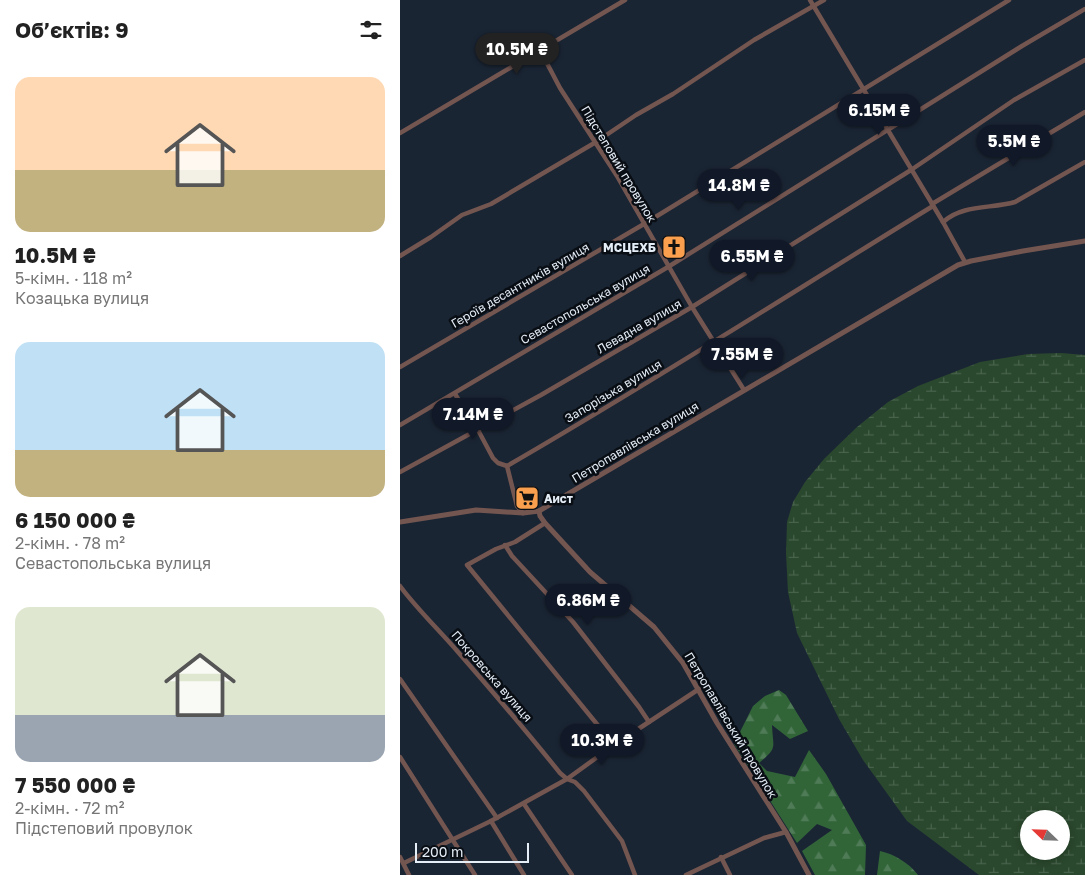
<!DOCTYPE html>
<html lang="uk">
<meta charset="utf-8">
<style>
:root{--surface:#fff;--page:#f2f2f2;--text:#222;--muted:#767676;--accent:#111827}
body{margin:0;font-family:"Golos Text",sans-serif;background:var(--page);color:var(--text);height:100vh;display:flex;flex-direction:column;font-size:19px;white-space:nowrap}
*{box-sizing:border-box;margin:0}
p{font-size:16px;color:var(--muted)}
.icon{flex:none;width:28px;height:28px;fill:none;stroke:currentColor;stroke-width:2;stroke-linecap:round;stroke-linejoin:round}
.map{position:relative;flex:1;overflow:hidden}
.panel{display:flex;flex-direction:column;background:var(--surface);width:400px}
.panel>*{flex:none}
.needle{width:32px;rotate:293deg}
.buttons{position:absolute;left:620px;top:810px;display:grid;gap:10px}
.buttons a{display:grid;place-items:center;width:50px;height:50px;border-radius:50%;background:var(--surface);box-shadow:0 2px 8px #0003;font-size:25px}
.scale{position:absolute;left:15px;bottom:12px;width:114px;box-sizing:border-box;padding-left:5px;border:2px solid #e5edf7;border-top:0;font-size:14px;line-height:18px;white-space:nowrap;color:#e5edf7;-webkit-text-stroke:4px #090e14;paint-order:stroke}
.price{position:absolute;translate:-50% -42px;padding:0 11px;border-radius:18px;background:var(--accent);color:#fff;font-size:16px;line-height:32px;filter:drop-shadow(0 1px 2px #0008)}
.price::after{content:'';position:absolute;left:50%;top:30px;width:15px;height:11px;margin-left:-8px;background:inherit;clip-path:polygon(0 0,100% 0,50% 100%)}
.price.current{background:#222;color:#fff}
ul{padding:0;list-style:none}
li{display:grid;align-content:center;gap:10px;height:265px;padding:0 15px}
li span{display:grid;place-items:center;height:155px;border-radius:15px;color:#555}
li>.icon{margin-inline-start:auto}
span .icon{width:90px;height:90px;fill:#fffc;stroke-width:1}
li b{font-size:21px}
h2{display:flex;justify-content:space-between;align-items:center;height:60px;padding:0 15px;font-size:21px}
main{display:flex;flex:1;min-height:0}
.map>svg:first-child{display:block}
</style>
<main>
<section class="panel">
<h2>Об’єктів: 9<svg class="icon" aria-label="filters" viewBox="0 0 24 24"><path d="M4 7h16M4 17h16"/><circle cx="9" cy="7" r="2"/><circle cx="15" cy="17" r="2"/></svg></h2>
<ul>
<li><span style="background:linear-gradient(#ffd9b3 60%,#c2b280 0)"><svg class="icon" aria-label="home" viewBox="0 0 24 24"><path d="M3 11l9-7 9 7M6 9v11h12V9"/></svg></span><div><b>10.5M ₴</b><p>5-кімн. · 118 m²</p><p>Козацька вулиця</p></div></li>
<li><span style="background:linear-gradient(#bfe0f5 70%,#c2b280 0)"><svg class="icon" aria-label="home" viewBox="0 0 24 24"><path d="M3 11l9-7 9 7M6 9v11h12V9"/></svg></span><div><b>6 150 000 ₴</b><p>2-кімн. · 78 m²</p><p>Севастопольська вулиця</p></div></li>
<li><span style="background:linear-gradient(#dfe7d0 70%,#9aa5b1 0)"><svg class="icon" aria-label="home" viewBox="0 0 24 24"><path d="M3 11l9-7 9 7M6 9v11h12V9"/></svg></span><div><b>7 550 000 ₴</b><p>2-кімн. · 72 m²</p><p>Підстеповий провулок</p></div></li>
</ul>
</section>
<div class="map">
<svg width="685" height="875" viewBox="0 0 685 875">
<defs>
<pattern id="forest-firs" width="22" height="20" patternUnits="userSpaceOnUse" patternTransform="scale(1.25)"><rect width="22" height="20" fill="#316538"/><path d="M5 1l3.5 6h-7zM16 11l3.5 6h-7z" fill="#4f7b56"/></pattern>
<pattern id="wetland-marsh" width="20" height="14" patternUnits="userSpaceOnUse" patternTransform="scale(1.25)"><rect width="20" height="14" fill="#2a482d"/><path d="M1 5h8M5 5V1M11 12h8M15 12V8" fill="none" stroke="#49634c"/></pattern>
</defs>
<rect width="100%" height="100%" fill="#1a2534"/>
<g fill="url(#forest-firs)">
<path d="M379,690L386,695L408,731L390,739L372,725C373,749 378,747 359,763L367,771L395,777L409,750L426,774L466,845L465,875H415L402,851L432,830L417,824L397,843L334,744L353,706L365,696Z"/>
<path d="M480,851C494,854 509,863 518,875H477Z"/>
</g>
<path fill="url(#wetland-marsh)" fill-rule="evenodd" d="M661,353L685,355V875H579L507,821L463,760L439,719L397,633L388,592L386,553L387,522L393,502L405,482L424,459L457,427L488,402L518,386L580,362L628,354ZM629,819H661V851H629Z"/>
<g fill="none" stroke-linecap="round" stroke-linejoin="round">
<g stroke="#745651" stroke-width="4.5">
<path d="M410,0L543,222L565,262"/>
<path d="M140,50L160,88L217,176L292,307L344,390"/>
<path d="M0,133L225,0"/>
<path d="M532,204L685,112"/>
<path d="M543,222C563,204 591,209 615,202L685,162"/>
<path d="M0,256L31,237L62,215L91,204L196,142L236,115L273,94L354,40L424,0"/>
<path d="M0,367L244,224L609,0"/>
<path d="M55,394L78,430L93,458L98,463L107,466"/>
<path d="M0,425L268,267L622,46L685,9"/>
<path d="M107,466C251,383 391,293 533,206"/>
<path d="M107,466L117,506L123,513"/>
<path d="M0,472L141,395L292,307L511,170L614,100L685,60"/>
<path d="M145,523L115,542L96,549L67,565L214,745"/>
<path d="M105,545L112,556L173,622L239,707L249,722"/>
<path d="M0,586C17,609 40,631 58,652C93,692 127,732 160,773L167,779L175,782L184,791L222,841L235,875"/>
<path d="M0,679L97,818"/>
<path d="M0,757L75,875"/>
<path d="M124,804L172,875"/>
<path d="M91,821L124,875"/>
<path d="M0,857L9,875"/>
<path d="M321,857L330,875"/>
<path d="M4,863L91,821L167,779L214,745L299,689"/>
<path d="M286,875L364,838L386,832"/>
</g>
<g stroke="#745651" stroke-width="5">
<path d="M139,511L140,516L145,523L190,572L254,627L283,663L317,723L386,832L409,875"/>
<path d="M0,522L76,510L123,513L139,511L558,265L571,261L623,251L685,241"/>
</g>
</g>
<defs>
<g id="church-square" transform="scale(1.25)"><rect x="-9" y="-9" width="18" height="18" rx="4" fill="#f99f4d" stroke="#090e14"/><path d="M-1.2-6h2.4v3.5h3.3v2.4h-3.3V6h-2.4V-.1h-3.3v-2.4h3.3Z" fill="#111"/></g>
<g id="supermarket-square" transform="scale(1.25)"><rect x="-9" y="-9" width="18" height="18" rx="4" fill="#f99f4d" stroke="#090e14"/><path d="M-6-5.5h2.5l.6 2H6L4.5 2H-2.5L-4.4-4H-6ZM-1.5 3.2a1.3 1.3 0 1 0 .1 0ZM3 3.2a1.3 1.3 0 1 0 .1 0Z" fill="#111"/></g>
</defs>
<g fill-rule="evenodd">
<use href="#church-square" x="274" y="247"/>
<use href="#supermarket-square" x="127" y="498"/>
</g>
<g text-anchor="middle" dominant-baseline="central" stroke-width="5" stroke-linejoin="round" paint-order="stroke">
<g font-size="12" fill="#e5edf7" stroke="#090e14">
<text transform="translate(219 164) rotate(59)">Підстеповий провулок</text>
<text transform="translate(120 285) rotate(-30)">Героїв десантників вулиця</text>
<text transform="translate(185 304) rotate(-30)">Севастопольська вулиця</text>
<text transform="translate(239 326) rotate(-30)">Левадна вулиця</text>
<text transform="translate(213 391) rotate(-31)">Запорізька вулиця</text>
<text transform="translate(235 442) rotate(-31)">Петропавлівська вулиця</text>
<text transform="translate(92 676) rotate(49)">Покровська вулиця</text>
<text transform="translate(331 725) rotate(59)">Петропавлівський провулок</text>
</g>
<g font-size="12" font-weight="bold" fill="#e5edf7" stroke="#090e14" text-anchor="end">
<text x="256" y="247">МСЦЕХБ</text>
<text x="144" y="498" text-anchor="start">Аист</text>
</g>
</g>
</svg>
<div class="buttons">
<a><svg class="needle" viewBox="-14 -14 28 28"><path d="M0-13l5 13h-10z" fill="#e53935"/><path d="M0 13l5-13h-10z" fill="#767676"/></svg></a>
</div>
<div class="scale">200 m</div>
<b class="price current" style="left:117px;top:75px">10.5M ₴</b>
<b class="price" style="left:479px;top:136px">6.15M ₴</b>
<b class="price" style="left:614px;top:167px">5.5M ₴</b>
<b class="price" style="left:339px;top:211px">14.8M ₴</b>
<b class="price" style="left:352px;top:282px">6.55M ₴</b>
<b class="price" style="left:342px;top:380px">7.55M ₴</b>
<b class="price" style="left:73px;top:440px">7.14M ₴</b>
<b class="price" style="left:188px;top:626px">6.86M ₴</b>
<b class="price" style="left:202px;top:766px">10.3M ₴</b>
</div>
</main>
